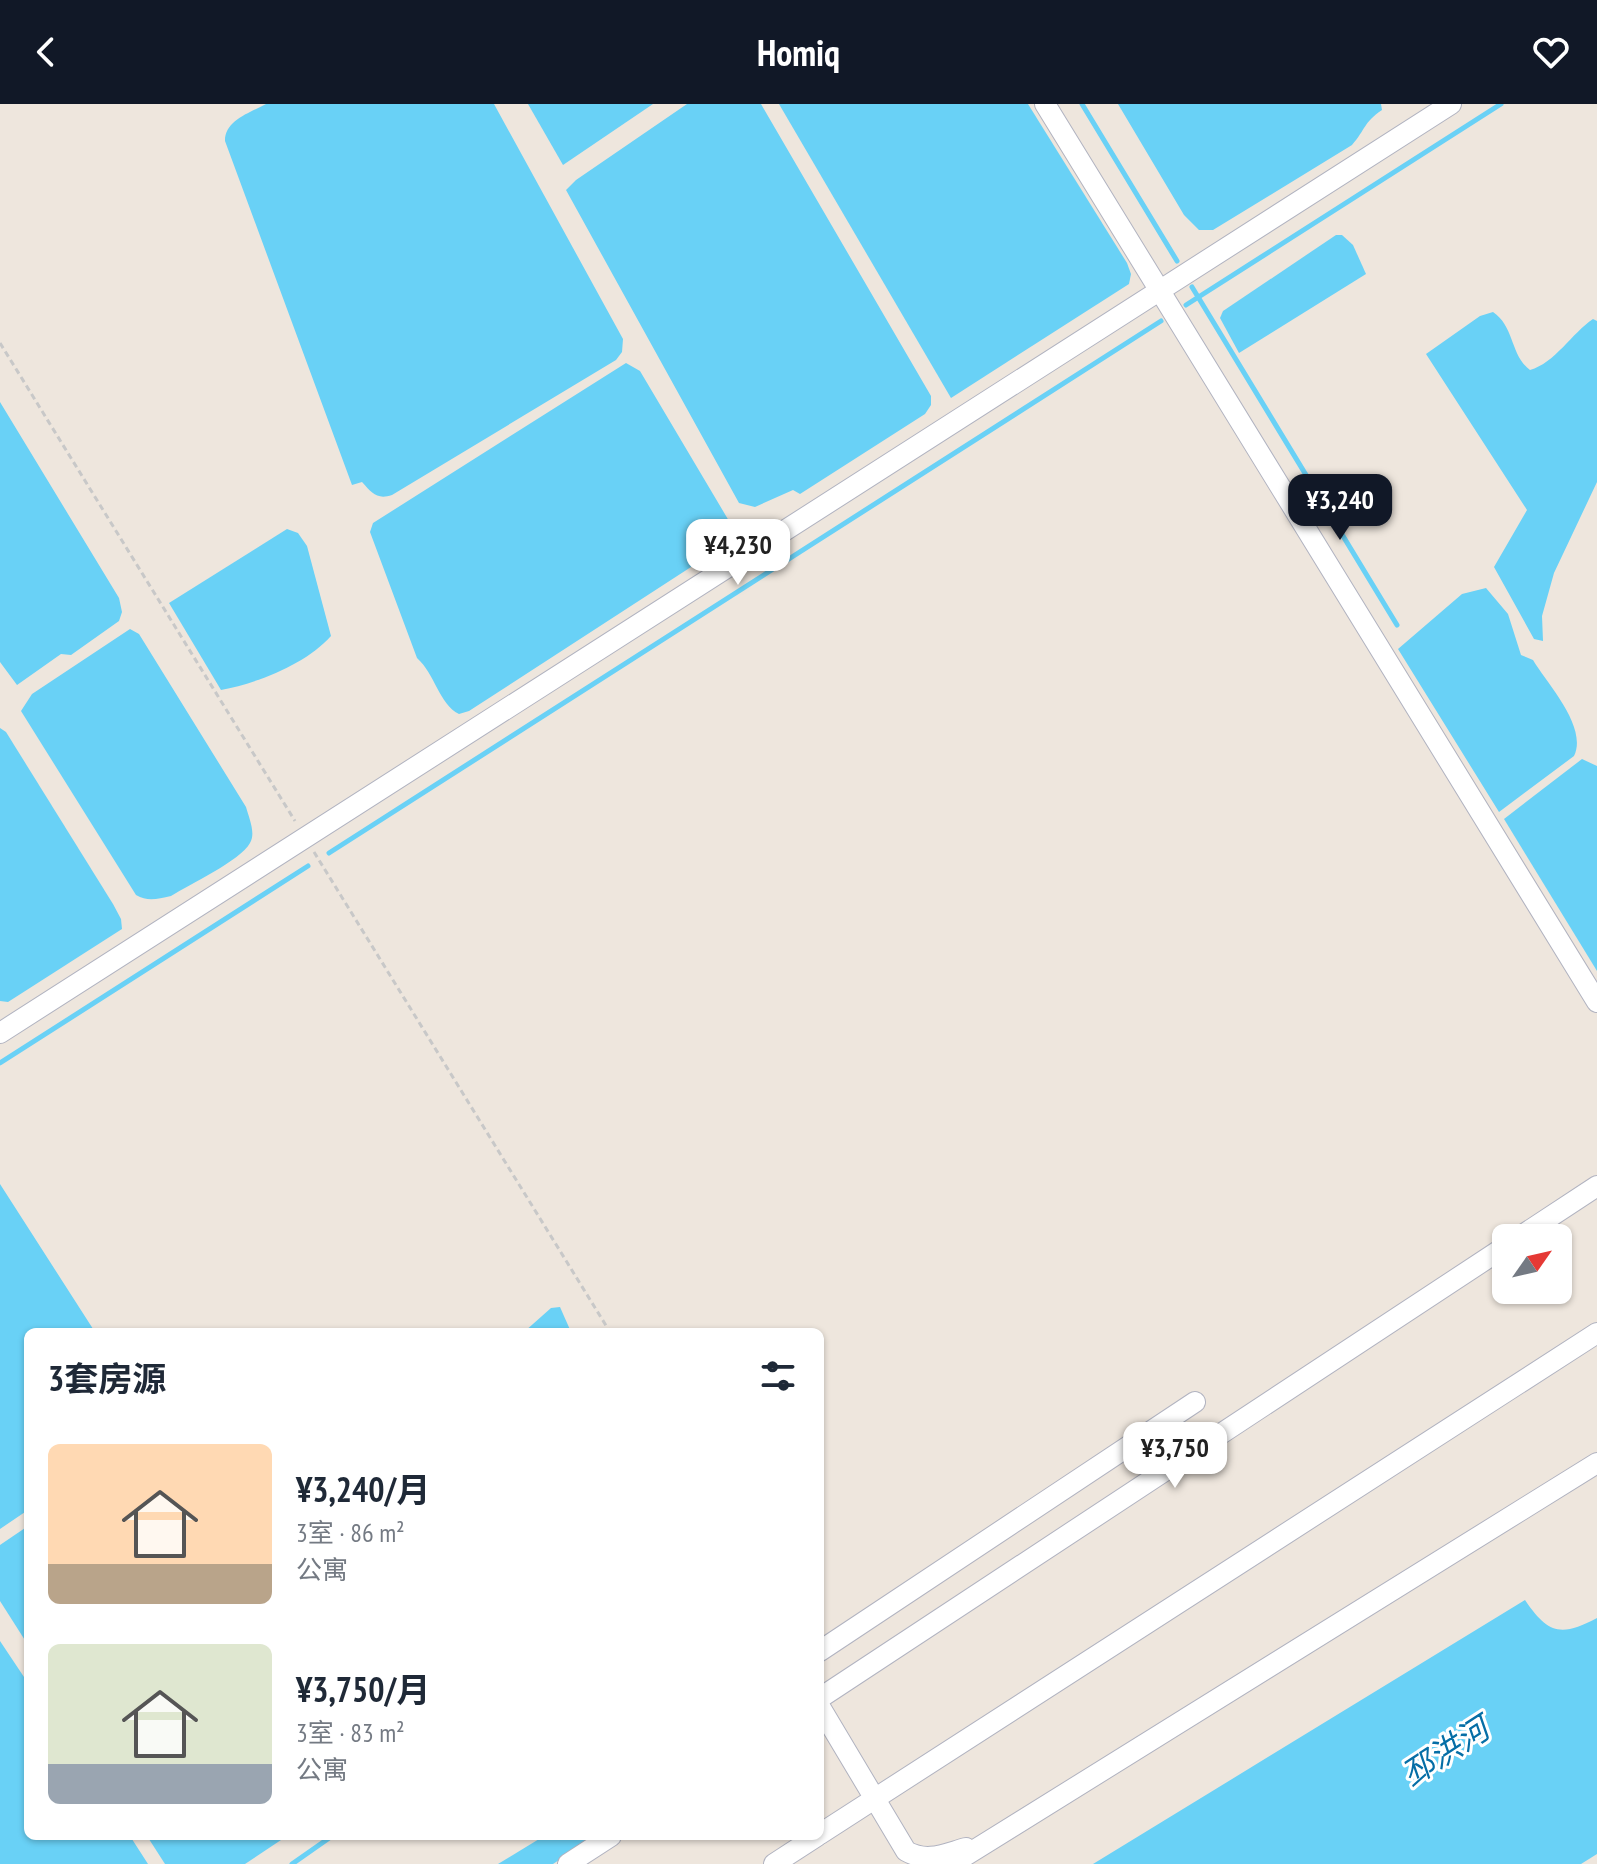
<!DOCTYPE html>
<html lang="zh">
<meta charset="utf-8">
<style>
:root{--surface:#fff;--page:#f2f2f3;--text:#1f2937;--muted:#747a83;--accent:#111827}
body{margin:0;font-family:"PT Sans Narrow","Noto Sans SC",sans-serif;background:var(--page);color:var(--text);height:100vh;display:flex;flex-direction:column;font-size:30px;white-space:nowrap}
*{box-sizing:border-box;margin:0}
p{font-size:26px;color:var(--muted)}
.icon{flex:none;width:44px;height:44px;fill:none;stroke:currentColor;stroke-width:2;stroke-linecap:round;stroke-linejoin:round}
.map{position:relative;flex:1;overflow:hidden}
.panel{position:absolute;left:24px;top:1224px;width:800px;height:512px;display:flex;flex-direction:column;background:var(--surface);border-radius:12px;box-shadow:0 2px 6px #0004}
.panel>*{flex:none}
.needle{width:52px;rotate:56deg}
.buttons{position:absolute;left:1492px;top:1120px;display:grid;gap:16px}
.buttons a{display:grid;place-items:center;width:80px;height:80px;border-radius:12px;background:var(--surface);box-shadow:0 2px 6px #0004;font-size:40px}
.price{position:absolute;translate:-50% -68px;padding:0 18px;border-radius:16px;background:#fff;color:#222;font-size:26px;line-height:52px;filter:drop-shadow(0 2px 4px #0008)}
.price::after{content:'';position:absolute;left:50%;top:48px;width:24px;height:18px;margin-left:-12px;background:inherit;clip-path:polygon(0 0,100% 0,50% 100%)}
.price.active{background:var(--accent);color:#fff}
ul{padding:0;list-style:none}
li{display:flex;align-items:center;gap:24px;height:200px;padding:0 24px}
li span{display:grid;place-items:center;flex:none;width:224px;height:160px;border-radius:12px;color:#555}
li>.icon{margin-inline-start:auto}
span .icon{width:96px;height:96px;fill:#fffc;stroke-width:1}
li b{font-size:34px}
h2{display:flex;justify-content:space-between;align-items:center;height:96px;padding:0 24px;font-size:34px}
header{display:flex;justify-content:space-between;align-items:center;height:104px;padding:0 24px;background:var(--accent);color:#fff;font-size:36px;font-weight:600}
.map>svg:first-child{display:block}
</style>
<header><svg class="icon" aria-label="back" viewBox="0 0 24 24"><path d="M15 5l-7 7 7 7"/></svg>Homiq<svg class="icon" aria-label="heart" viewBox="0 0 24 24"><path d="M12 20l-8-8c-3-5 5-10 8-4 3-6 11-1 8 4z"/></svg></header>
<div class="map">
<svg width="1597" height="1760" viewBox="0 0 1597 1760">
<rect width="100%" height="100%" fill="#eee6dd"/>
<g fill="#69d1f6">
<path d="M266,0H494L623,235L622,248L616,256L392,391C377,396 372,389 362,378L352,381L225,37C225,16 250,9 266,0Z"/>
<path d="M528,0H653L563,61Z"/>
<path d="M687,0H761L931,292V301L925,310L800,390L793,386L755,403L739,399L566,86L576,76Z"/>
<path d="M779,0H1028L1127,159L1131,170L1129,180L951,294Z"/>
<path d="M1118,0H1381L1382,6C1363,19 1366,25 1352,41L1213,126H1199L1184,111Z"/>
<path d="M1336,131H1342L1353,141L1366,170L1239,249L1220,214L1223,207Z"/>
<path d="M1493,208C1515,223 1510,251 1530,266C1555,259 1572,229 1593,215L1597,217V378L1554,469L1542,512L1543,537L1534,535L1494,463L1527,406L1426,250L1480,212Z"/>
<path d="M626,259L640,267L729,417L728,439L469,607L459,610C439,600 435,570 417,554L370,428L373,419Z"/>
<path d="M0,298L119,494L122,508L119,517L71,551L61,550L17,581L0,558Z"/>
<path d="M287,425L298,429L307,442L331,532C306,560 258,579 221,586L169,499Z"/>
<path d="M1486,484L1508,510L1521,551L1533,556C1548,581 1588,623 1574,652L1499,708L1398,545L1462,490Z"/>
<path d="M130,525L139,530L246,703C249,714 256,729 250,739C240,757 190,780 171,792C157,795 148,798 136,791L21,607L32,590Z"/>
<path d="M0,624L6,628L113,800L121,815L122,825L8,898L0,897Z"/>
<path d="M1582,655L1597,662V867L1504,715Z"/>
<path d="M0,1080L95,1228H28V1406L0,1425Z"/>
<path d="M560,1203L571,1228H524L551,1204Z"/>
<path d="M28,1422V1541L0,1497V1441Z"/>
<path d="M1525,1496C1548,1530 1561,1533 1597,1514V1750L1581,1760H1093Z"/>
<path d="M0,1537L28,1579V1732H130L148,1760H0Z"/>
<path d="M147,1732H287L245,1760H165Z"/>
<path d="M544,1732H595L553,1760H498Z"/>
</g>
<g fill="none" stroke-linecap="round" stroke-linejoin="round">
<g stroke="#69d1f6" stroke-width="5">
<path d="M1082,0L1177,157"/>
<path d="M1192,183L1397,521"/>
<path d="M1186,201L1501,0"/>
<path d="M329,749L1161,217"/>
<path d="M0,959L308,762"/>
<path d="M292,1760L332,1732"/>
</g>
<g stroke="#b1b3c0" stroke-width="22">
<g id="minor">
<path d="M1045,0L1597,898"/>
<path d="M0,929L1451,0"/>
<path d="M1518,1134L1597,1082"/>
<path d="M820,1547L1195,1298"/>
<path d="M820,1594L1506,1142"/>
<path d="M820,1603L906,1747C927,1759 944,1750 966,1744"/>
<path d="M820,1730L1597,1229"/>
<path d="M568,1760L611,1732"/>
<path d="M774,1760L817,1732"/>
<path d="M952,1760L1597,1359"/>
</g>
</g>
<g stroke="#c8c8c8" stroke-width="3" stroke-dasharray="6 4" stroke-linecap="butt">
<path d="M0,239L295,717"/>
<path d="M314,748L610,1228"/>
</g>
<use href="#minor" stroke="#fff" stroke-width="20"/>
</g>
<g text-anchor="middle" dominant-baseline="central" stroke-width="6" stroke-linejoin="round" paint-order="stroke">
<g font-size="32" font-style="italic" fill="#056ea6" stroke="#fff">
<text transform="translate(1445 1647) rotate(-33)">邳洪河</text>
</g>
</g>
</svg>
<div class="buttons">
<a><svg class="needle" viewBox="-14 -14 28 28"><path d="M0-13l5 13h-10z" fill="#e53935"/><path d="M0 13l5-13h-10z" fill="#747a83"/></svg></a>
</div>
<b class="price active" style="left:1340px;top:438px">¥3,240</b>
<b class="price" style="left:738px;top:483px">¥4,230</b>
<b class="price" style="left:1175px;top:1386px">¥3,750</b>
<section class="panel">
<h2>3套房源<svg class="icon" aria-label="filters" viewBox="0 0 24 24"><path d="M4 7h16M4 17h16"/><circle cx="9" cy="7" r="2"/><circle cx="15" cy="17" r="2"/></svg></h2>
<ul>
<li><span style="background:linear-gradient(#ffd9b3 75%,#b9a48a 0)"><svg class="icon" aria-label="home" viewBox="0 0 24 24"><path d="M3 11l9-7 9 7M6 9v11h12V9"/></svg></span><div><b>¥3,240/月</b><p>3室 · 86 m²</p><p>公寓</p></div></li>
<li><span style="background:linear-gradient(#dfe7d0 75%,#9aa5b1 0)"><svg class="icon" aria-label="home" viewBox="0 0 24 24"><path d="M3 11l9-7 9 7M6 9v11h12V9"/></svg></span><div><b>¥3,750/月</b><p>3室 · 83 m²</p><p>公寓</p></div></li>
</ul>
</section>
</div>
